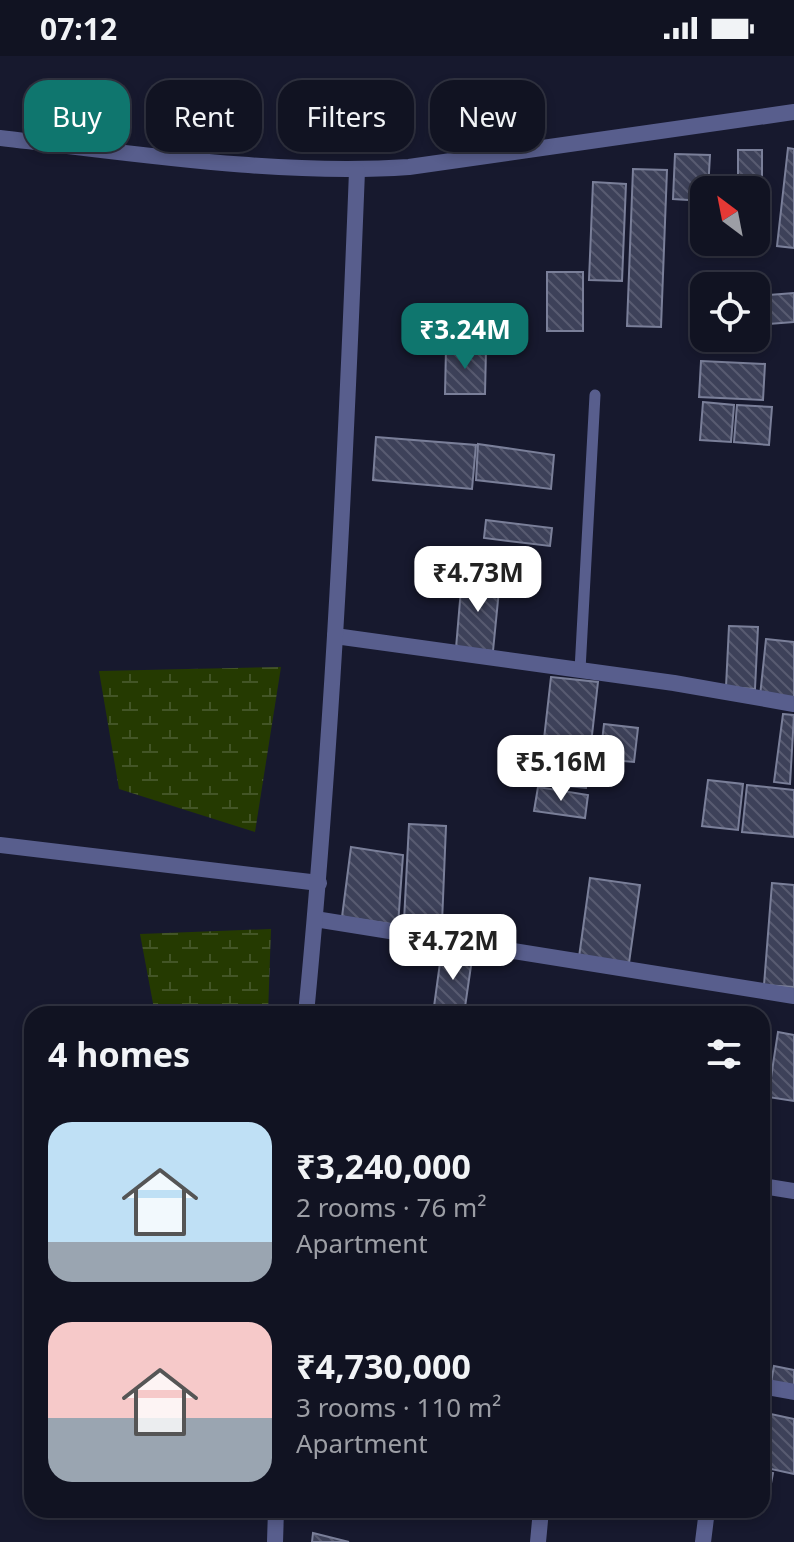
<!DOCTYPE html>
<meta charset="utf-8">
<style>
:root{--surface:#111322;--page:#1a1c2a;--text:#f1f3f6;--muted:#9c9ea5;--line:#303240;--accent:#0f766e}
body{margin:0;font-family:"Noto Sans",sans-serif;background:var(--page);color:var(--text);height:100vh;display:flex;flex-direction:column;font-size:30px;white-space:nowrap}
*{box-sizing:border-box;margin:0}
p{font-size:26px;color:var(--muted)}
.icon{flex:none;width:44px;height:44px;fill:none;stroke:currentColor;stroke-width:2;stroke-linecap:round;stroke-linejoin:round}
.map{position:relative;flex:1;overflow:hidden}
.details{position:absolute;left:24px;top:950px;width:746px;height:512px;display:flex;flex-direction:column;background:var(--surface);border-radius:24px;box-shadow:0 4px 12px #0003,0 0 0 2px var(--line)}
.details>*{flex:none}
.hud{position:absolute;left:24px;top:24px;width:746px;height:72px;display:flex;gap:16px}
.needle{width:52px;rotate:328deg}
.controls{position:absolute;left:690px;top:120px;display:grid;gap:16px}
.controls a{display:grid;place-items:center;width:80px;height:80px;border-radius:16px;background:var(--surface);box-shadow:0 4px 12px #0003,0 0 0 2px var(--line);font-size:40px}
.price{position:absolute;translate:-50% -68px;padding:0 18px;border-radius:16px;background:#fff;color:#222;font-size:26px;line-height:52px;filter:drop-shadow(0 2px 4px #0008)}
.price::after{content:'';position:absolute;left:50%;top:48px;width:24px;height:18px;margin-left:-12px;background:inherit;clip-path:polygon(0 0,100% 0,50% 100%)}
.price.active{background:var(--accent);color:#fff}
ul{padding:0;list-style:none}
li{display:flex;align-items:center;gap:24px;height:200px;padding:0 24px}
li span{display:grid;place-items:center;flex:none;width:224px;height:160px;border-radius:24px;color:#555}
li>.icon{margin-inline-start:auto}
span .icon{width:96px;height:96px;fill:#fffc;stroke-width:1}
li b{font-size:34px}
h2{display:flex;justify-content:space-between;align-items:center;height:96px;padding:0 24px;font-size:34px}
.pill{padding:0 28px;border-radius:24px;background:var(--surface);box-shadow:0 4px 12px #0003,0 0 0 2px var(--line);font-size:28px;line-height:72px}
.pill.active{background:var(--accent);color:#fff}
.status{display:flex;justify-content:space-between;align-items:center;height:56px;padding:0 40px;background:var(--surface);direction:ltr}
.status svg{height:22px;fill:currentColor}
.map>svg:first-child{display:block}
</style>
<div class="status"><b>07:12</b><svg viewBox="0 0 49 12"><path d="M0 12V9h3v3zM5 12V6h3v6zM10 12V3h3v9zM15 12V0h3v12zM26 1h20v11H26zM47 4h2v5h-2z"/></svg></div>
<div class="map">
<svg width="794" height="1486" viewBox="0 0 794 1486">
<defs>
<pattern id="wetland-marsh" width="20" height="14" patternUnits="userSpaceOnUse" patternTransform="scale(2)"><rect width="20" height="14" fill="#253a01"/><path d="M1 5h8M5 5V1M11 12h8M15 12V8" fill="none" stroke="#435526"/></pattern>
<pattern id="building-back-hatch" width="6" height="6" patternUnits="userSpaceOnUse" patternTransform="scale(2)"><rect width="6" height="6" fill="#3d4159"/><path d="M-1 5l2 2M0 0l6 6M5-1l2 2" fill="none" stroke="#585b71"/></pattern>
</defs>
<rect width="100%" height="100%" fill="#17192e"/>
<g fill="url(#wetland-marsh)">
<path d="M281,611L255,776L119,733L99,615Z"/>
<path d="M271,873L268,958H155L140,878Z"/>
</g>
<g fill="url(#building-back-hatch)" stroke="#7a7f99" stroke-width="2">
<path d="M788,92L794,93V192L777,190Z"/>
<rect x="738" y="94" width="24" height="39"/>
<path d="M675,98L710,99L708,134H704V145L673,143Z"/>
<path d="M633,113L667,114L661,271L627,270Z"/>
<path d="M593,126L626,128L622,225L589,224Z"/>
<rect x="547" y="216" width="36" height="59"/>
<path d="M794,237V266L756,269V240Z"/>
<path d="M446,292L486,293L485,338H445Z"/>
<path d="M701,305L765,308L763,344L699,341Z"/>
<path d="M703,346L734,349L731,386L700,384Z"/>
<path d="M737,349L772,351L769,389L734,386Z"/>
<path d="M376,381L476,389L472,433L373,424Z"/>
<path d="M478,388L554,399L551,433L476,424Z"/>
<path d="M486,464L552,472L550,490L484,482Z"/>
<path d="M462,521L500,524L493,595L456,592Z"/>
<path d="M729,570L758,571L755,633L726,631Z"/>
<path d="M766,583L794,586V644L760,640Z"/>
<path d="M551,621L598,626L586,732L539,727Z"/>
<path d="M783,658L794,659L790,728L774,726Z"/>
<path d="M604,668L638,672L634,706L600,703Z"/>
<path d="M708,724L743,728L738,774L702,770Z"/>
<path d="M747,729L794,734V781L742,776Z"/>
<path d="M538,731L588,739L585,762L534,755Z"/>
<path d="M409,768L446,770L442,867L404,865Z"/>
<path d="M351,791L403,799L398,869L342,861Z"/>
<path d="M590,822L640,829L629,907L579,901Z"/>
<path d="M772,827L794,829V931L764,929Z"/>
<path d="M442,892L473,896L464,958H433Z"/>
<path d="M778,976L794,979V1045L768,1041Z"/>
<path d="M774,1310L794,1314V1336L770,1332Z"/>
<path d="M766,1357L794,1363V1418L762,1411Z"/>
<path d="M762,1415L773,1417L769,1438L762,1437Z"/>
<path d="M313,1477L349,1486H312Z"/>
</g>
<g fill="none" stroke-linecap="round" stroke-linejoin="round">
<path stroke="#585e8d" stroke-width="11" d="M580,614L595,339"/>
<g stroke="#585e8d" stroke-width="16">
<path d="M0,82C132,97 277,120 409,111L794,56"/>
<path d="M335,580L674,627L794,648"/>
<path d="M0,789L319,827"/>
<path d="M315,863L794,940"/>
<path d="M306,958C333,678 346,396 357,115"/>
<path d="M762,1130L794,1135"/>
<path d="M762,1330L794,1336"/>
<path d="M275,1486L276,1454"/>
<path d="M538,1486L541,1454"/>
<path d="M703,1486L707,1454"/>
</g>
</g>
</svg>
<div class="controls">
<a><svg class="needle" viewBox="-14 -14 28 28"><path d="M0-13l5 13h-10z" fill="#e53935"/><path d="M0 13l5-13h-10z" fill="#9c9ea5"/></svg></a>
<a><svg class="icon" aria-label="locate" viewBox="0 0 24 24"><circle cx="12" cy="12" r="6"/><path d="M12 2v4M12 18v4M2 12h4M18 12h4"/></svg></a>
</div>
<b class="price active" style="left:465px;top:315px">₹3.24M</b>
<b class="price" style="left:478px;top:558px">₹4.73M</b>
<b class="price" style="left:561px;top:747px">₹5.16M</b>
<b class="price" style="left:453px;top:926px">₹4.72M</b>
<div class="hud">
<a class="pill active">Buy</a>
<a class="pill">Rent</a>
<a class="pill">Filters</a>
<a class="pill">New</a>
</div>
<section class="details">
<h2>4 homes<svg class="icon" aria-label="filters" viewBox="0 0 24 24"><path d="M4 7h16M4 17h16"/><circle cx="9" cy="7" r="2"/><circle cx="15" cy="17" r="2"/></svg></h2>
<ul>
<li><span style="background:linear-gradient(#bfe0f5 75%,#9aa5b1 0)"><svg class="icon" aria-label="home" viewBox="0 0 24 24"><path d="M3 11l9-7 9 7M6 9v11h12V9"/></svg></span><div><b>₹3,240,000</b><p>2 rooms · 76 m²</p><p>Apartment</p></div></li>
<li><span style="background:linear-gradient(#f6c9c9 60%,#9aa5b1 0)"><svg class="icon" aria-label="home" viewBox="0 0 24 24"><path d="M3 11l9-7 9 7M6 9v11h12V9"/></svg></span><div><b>₹4,730,000</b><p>3 rooms · 110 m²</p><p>Apartment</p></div></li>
</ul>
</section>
</div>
